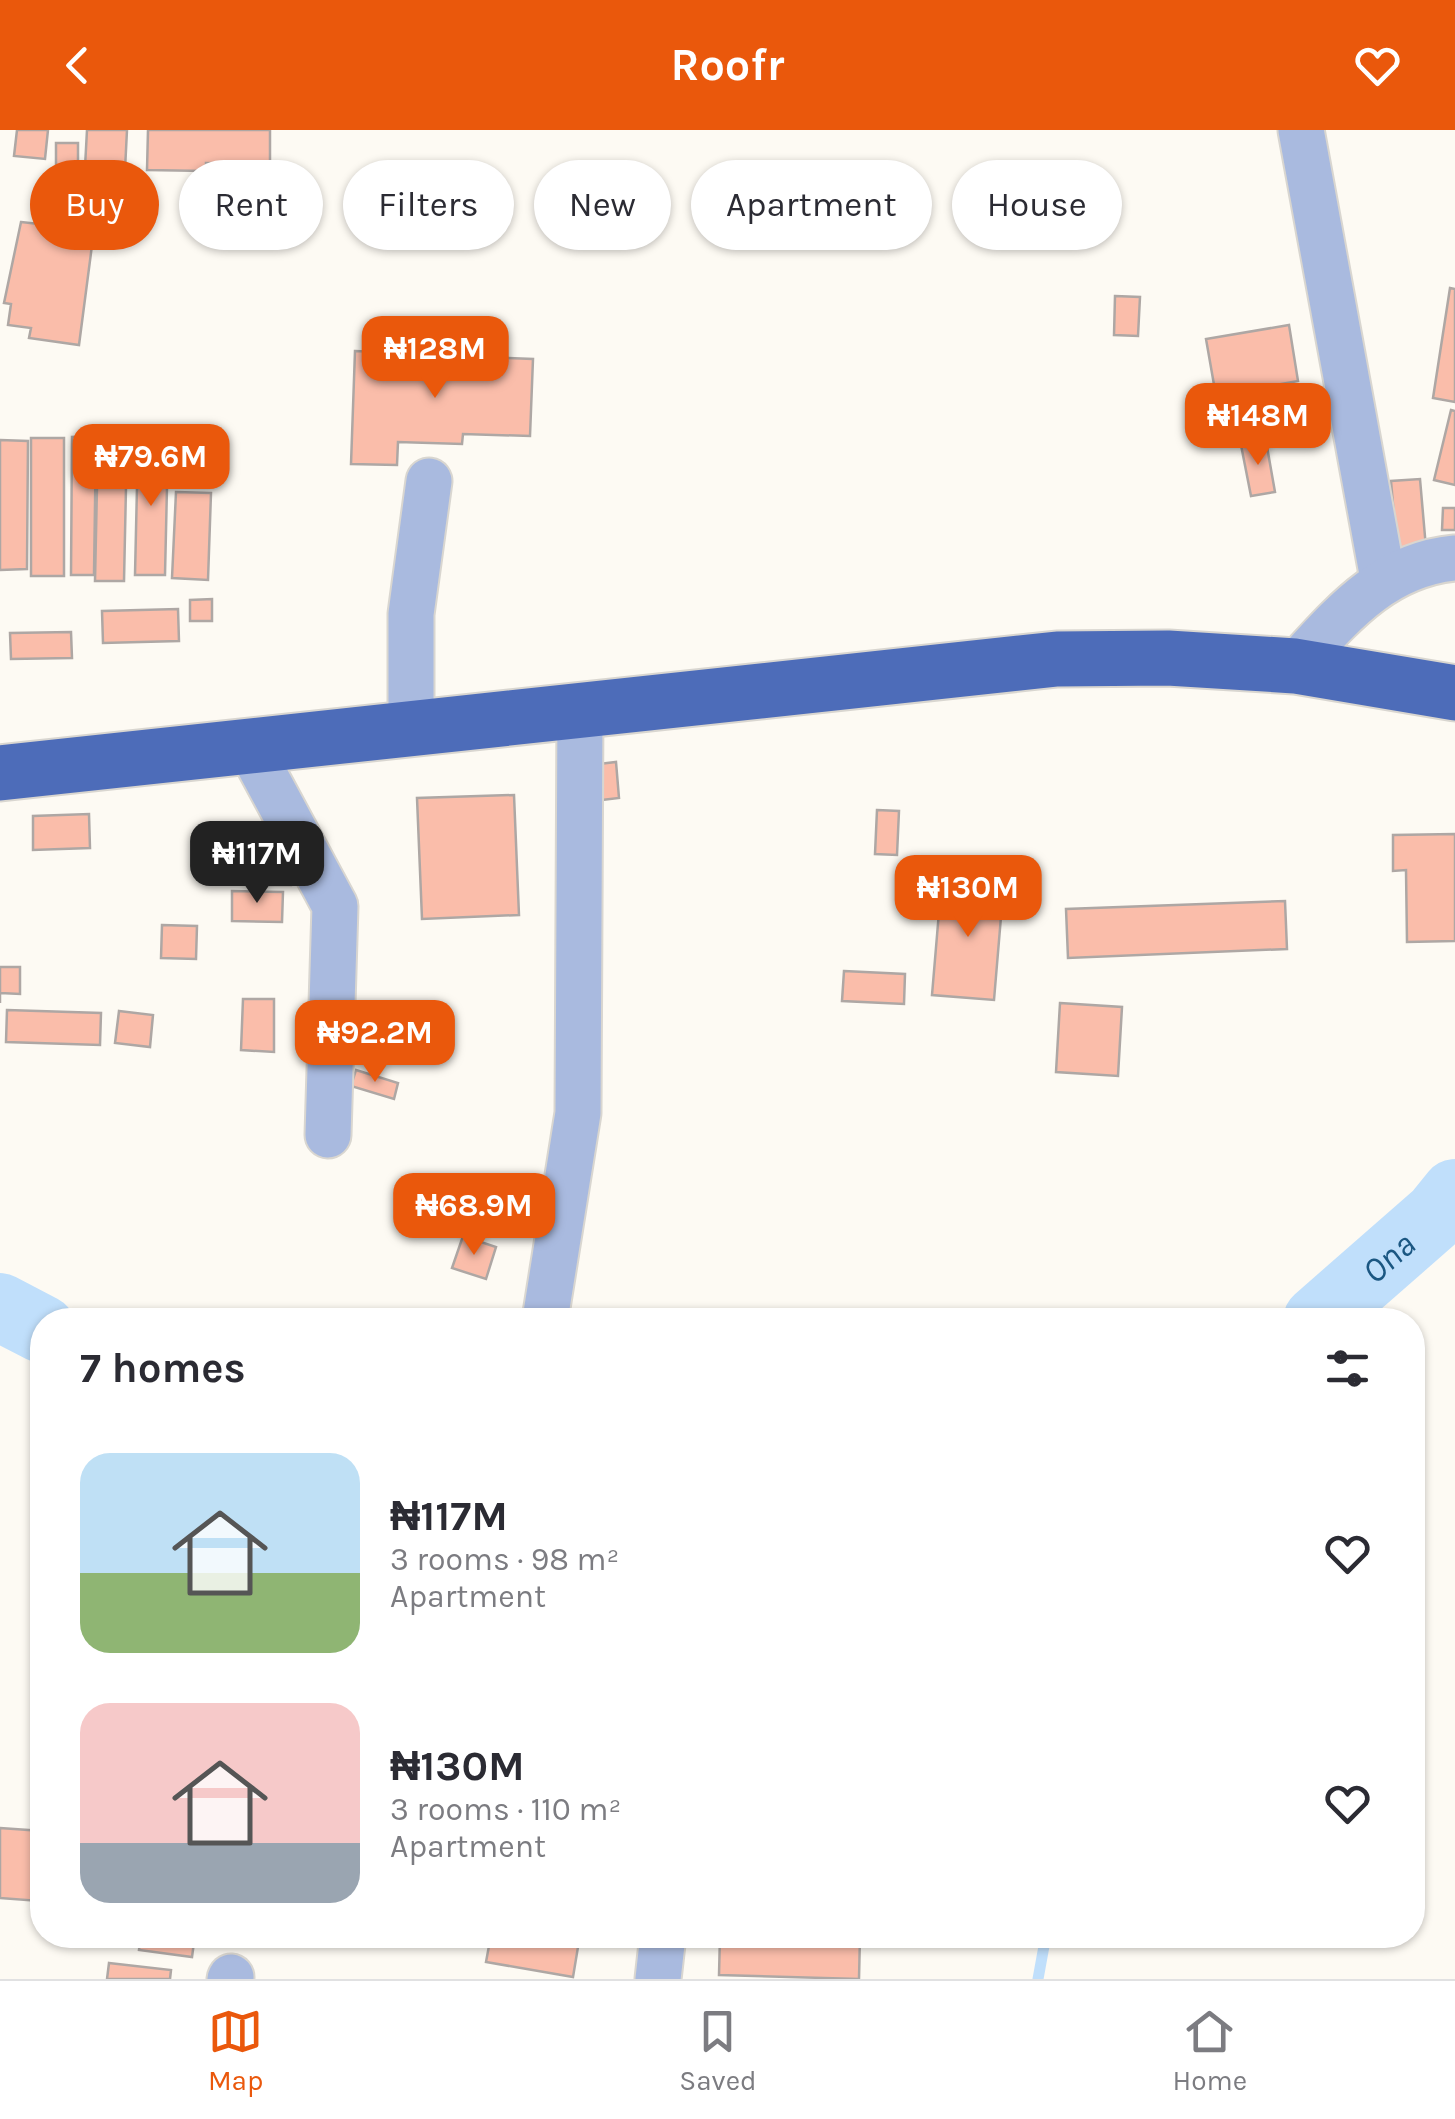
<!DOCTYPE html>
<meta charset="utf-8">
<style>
:root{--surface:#fff;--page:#f7f7f7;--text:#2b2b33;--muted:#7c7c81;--line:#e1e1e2;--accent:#ea580c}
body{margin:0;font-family:Karla,sans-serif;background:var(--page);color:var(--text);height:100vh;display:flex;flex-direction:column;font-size:38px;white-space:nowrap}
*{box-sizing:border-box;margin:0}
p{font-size:32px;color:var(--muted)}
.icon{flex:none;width:55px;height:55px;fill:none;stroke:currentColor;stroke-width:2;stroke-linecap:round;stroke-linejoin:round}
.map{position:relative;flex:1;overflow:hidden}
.drawer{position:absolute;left:30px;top:1178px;width:1395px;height:640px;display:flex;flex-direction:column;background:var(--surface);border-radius:40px;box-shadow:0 2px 8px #0004}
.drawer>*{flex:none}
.guide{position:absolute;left:30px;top:30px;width:1395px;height:90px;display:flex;gap:20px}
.price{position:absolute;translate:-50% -85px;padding:0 22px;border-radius:20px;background:var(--accent);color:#fff;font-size:32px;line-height:65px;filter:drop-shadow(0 2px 5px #0008)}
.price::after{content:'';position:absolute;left:50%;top:60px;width:30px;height:22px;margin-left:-15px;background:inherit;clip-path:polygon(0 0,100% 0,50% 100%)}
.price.selected{background:#222;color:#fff}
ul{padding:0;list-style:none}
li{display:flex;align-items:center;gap:30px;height:250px;padding:0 50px}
li span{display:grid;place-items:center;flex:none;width:280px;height:200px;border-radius:30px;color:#555}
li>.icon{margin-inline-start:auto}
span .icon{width:120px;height:120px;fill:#fffc;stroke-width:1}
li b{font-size:42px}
h2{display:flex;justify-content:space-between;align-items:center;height:120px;padding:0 50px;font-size:42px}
.pill{padding:0 35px;border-radius:45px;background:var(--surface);box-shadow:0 2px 8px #0004;font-size:35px;line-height:90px}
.pill.selected{background:var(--accent);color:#fff}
header{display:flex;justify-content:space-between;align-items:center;height:130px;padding:0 50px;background:var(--accent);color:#fff;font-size:45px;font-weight:700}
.tab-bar{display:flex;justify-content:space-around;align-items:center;height:140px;border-top:2px solid var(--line);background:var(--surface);font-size:28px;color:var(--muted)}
.tab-bar a{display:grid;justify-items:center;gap:5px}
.tab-bar .selected{color:var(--accent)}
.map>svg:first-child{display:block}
</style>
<header><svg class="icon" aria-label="back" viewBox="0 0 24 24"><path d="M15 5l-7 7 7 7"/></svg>Roofr<svg class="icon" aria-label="heart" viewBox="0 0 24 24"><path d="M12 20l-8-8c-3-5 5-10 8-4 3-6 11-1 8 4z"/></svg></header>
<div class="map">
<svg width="1455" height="1849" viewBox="0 0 1455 1849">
<rect width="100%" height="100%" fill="#fdfaf3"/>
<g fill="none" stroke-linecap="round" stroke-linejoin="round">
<path stroke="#c0dffb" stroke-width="11" d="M1038,1849L1046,1805"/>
<g stroke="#c0dffb" stroke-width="68">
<path d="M0,1177L42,1199"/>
<path id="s1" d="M1317,1190L1438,1084L1455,1063"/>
</g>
</g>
<g fill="#fabdaa" stroke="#aea7a4" stroke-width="2.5">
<path d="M17,0H48L45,29L14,26Z"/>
<path d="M87,0H127L125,40L85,37Z"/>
<path d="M148,0H270V34L206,33V41L147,40Z"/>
<path d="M56,13H78V43L56,42Z"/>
<path d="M21,92L94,100L79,215L29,208L31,198L8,195L11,174L4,173Z"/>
<path d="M1450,158L1455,159V272L1433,268Z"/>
<path d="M1115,166L1140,167L1138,206L1114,205Z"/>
<path d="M1289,195L1298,251L1216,266L1206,209Z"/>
<path d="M355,221L533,229L530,306L463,304L462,314L398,312L397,335L351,334Z"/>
<path d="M1451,280L1455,281V355L1434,350Z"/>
<path d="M96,306L94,445H71L72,307Z"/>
<rect x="31" y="308" width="33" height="138"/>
<path d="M98,309L127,310L124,451H95Z"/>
<path d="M0,310L28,311L27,439L0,440Z"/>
<path d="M178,311L213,314L209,356L174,353Z"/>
<path d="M1266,311L1275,362L1251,366L1241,315Z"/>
<path d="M138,312L168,313L165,445H135Z"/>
<path d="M1420,349L1426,418L1397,420L1391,351Z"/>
<path d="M176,362L211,363L208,450L172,448Z"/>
<path d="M1443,378H1455V400H1442Z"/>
<path d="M212,469V491H190V470Z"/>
<path d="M178,479L179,511L103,513L102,481Z"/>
<path d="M71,502L72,528L11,529L10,503Z"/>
<path d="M616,632L619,668L593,671L590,635Z"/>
<path d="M514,665L519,785L422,789L417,668Z"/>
<path d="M877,680L899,681L897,725L875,724Z"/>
<path d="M89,684L90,718L33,720V686Z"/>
<path d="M1455,704V811L1407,812L1406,740L1393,741V705Z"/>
<path d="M268,727H292L291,755H268Z"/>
<path d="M963,744L990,746L989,762L1003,763L994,870L932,865L941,758L962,760Z"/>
<path d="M232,761L283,762L282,792L232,791Z"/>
<path d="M1285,771L1287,819L1068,828L1066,779Z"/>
<path d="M162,795L197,796L196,829L161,828Z"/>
<path d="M0,837H20V864L0,863V873Z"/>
<path d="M844,841L905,844L904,874L842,871Z"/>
<path d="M243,869H274V922L241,920Z"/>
<path d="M1060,873L1122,877L1118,946L1056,942Z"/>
<path d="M7,880L101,883L100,915L6,912Z"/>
<path d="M119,881L153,885L150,917L115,913Z"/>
<path d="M365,886H406L405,901H364Z"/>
<path d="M356,940L398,953L394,969L351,956Z"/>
<path d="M463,1106L496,1117L486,1149L452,1138Z"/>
<path d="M0,1698L42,1701L39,1771L0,1768Z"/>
<path d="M141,1805H195L192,1827L139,1820Z"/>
<path d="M491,1805H580L573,1847L486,1832Z"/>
<path d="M720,1805H860L859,1849L719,1845Z"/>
<path d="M109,1833L171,1840L170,1849H107Z"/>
</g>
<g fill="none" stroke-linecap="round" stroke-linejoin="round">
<g stroke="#d9d6d0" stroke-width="49">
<g id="street">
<path d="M1301,0L1383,449"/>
<path d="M1295,536C1341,486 1382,435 1455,428"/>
<path d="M411,600V484L429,351"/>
<path d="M249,616L335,776L328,1005"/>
<path d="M545,1190L578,983L580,579"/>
<path d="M230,1849L231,1847"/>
<path d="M658,1849L663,1805"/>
</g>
</g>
<g stroke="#d9d6d0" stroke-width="59">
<path id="highway" d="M0,643L1057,529L1168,528L1295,536L1455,563"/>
</g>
<use href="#street" stroke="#a9badf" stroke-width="45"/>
<use href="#highway" stroke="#4d6cb9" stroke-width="55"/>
</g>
<g text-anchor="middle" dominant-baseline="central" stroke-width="8" stroke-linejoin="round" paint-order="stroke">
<g font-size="35" font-style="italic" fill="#1b5782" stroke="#fff">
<text stroke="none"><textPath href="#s1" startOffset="95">Ona</textPath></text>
</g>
</g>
</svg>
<b class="price" style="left:435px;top:271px">₦128M</b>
<b class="price" style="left:1258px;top:338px">₦148M</b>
<b class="price" style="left:151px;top:379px">₦79.6M</b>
<b class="price selected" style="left:257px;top:776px">₦117M</b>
<b class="price" style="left:968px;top:810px">₦130M</b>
<b class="price" style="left:375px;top:955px">₦92.2M</b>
<b class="price" style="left:474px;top:1128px">₦68.9M</b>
<div class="guide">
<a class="pill selected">Buy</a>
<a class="pill">Rent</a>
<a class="pill">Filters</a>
<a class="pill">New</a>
<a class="pill">Apartment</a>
<a class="pill">House</a>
</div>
<section class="drawer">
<h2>7 homes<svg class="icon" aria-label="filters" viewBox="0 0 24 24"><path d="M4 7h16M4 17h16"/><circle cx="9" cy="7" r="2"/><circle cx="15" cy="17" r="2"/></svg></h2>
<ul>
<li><span style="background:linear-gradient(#bfe0f5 60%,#8fb573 0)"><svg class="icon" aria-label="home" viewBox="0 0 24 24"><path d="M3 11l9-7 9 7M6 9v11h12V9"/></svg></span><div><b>₦117M</b><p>3 rooms · 98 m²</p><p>Apartment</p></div><svg class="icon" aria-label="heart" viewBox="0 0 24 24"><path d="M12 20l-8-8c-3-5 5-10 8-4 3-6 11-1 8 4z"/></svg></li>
<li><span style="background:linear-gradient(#f6c9c9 70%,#9aa5b1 0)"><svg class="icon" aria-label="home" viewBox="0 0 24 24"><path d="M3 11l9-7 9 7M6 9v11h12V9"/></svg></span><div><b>₦130M</b><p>3 rooms · 110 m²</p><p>Apartment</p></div><svg class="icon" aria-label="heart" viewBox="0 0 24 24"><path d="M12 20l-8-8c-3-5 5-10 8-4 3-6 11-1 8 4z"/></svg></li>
</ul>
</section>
</div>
<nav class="tab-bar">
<a class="selected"><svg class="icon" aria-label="map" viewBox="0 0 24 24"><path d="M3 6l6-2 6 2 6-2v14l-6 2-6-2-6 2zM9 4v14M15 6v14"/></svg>Map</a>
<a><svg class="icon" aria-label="saved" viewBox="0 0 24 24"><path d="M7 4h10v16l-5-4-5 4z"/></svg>Saved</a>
<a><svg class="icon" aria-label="home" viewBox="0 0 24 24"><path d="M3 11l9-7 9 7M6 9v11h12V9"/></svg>Home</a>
</nav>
